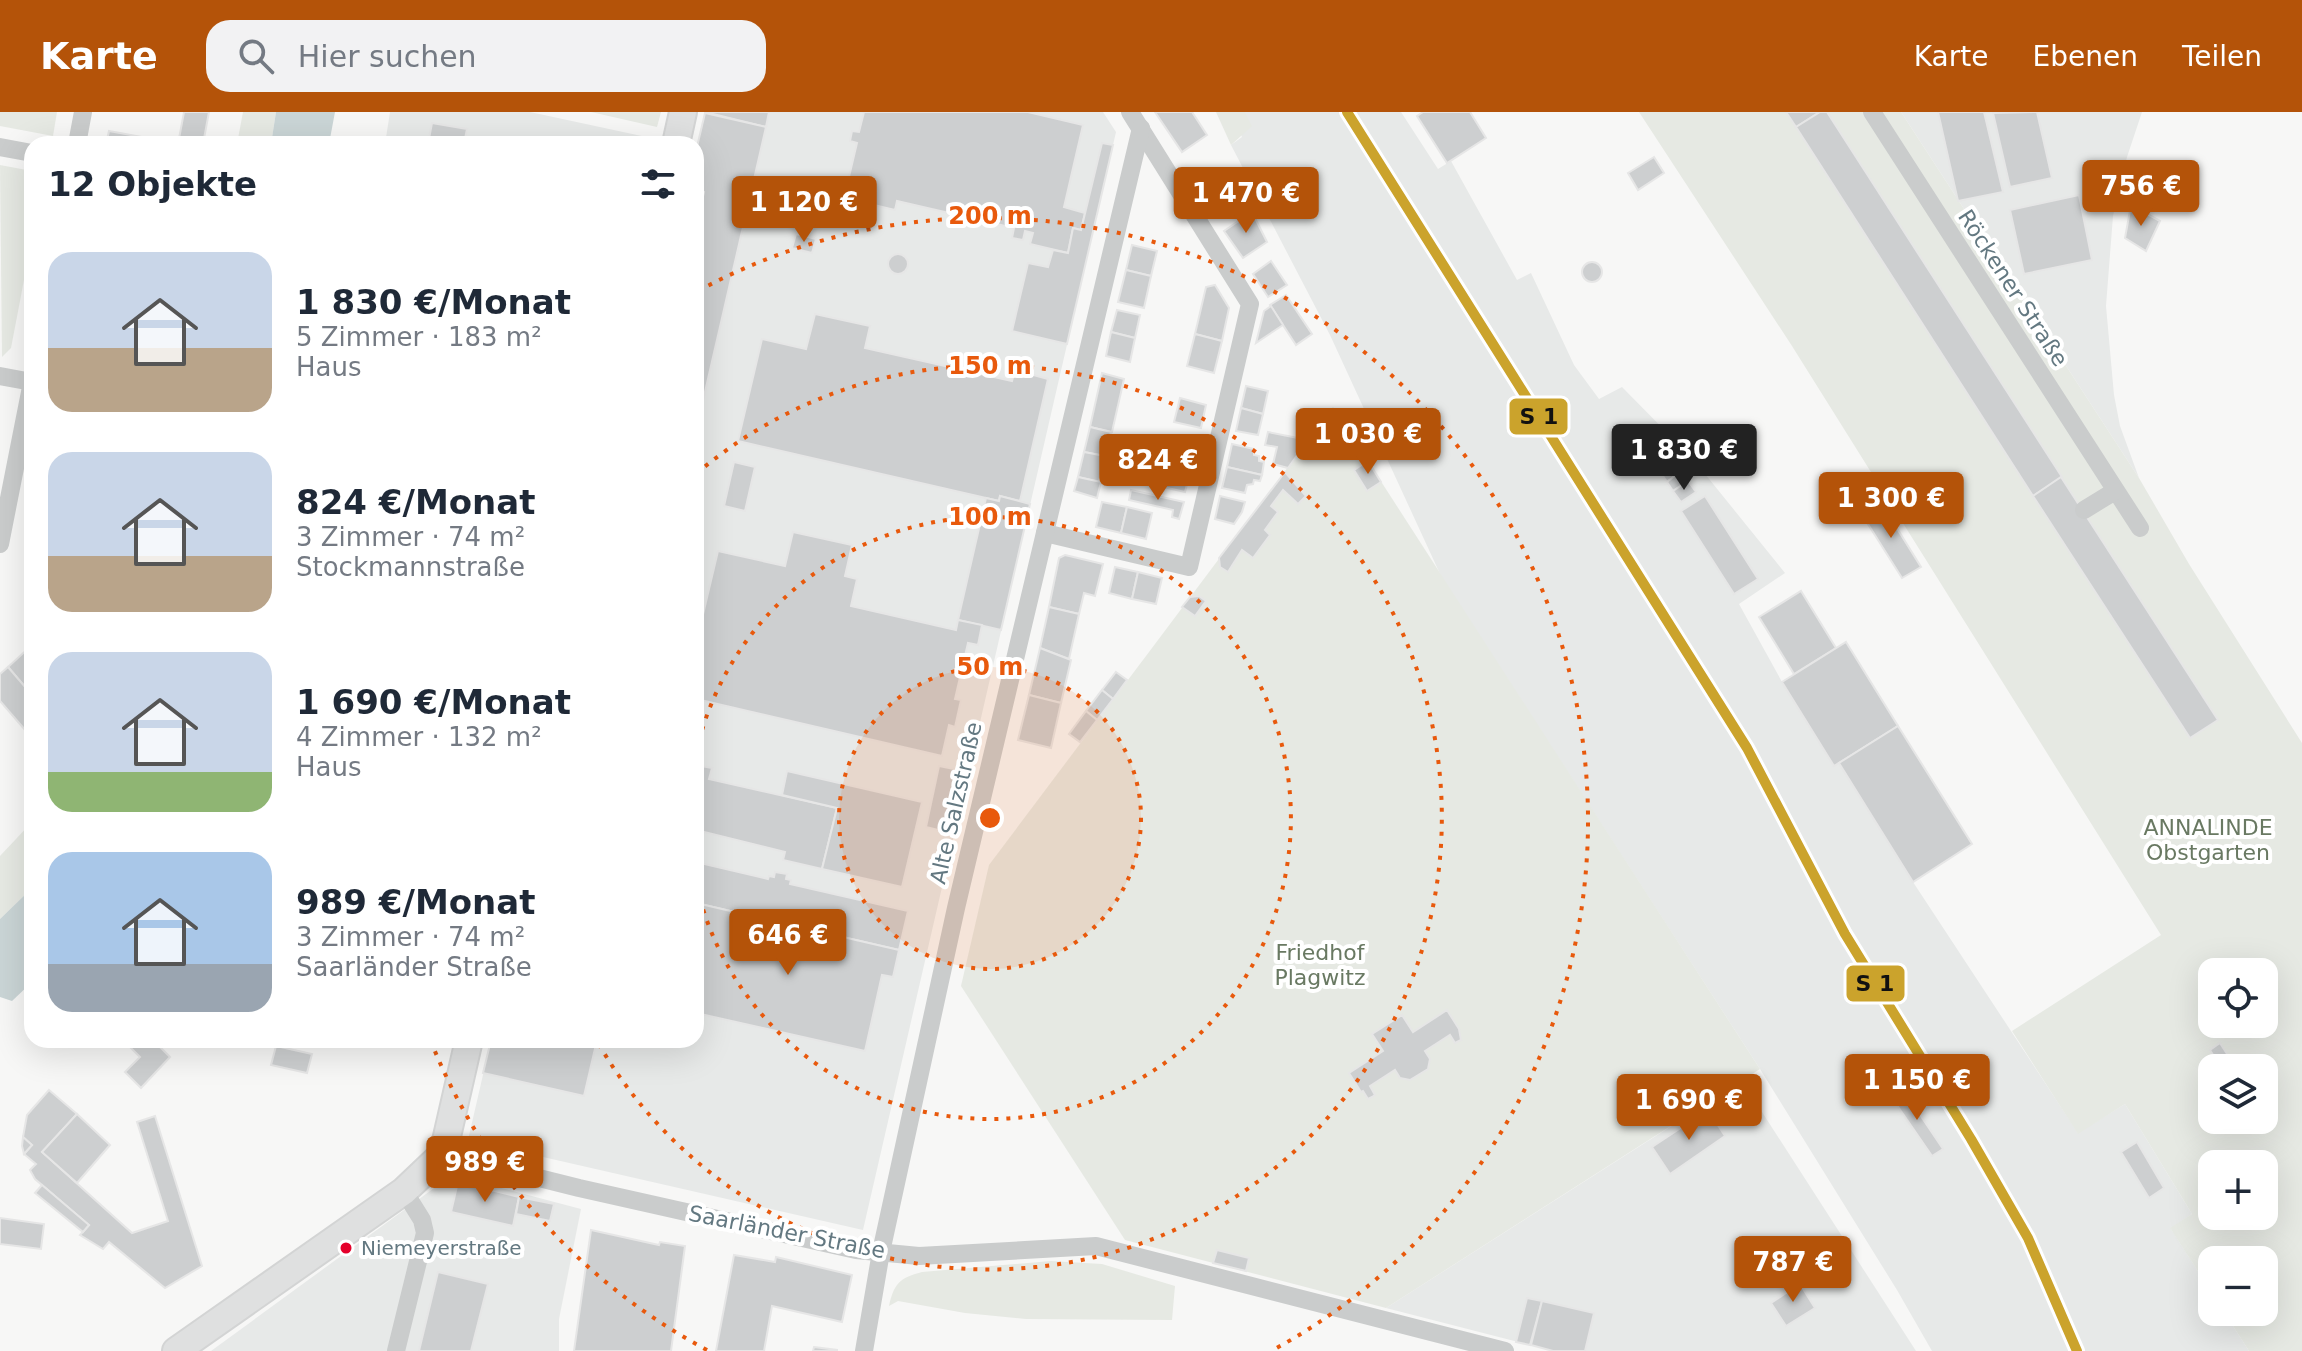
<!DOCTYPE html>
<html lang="de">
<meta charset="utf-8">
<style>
:root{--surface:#fff;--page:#f2f2f3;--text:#1f2937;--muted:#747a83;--accent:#b45309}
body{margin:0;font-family:"DejaVu Sans",sans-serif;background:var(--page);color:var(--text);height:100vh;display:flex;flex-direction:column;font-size:30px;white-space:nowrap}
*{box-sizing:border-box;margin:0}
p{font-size:26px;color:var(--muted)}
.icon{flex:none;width:44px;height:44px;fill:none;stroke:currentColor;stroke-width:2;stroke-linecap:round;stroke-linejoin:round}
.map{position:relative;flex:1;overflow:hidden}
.side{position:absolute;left:24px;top:24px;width:680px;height:912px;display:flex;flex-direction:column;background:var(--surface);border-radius:24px;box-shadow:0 8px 32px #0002}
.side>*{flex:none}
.buttons{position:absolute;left:2198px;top:846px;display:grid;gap:16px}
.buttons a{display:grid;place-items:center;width:80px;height:80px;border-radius:16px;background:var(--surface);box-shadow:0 8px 32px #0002;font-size:40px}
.price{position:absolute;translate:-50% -68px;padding:0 18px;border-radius:8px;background:var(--accent);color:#fff;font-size:26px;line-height:52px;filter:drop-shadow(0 2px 4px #0008)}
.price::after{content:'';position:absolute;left:50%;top:48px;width:24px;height:18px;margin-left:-12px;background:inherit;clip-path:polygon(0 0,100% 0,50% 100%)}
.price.current{background:#222;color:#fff}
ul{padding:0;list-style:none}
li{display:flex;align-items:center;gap:24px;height:200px;padding:0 24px}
li span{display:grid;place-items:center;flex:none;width:224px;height:160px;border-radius:24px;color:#555}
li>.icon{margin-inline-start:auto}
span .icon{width:96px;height:96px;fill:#fffc;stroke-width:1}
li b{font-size:34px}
h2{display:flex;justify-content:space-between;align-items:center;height:96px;padding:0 24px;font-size:34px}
header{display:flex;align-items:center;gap:48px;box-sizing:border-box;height:112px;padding:0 40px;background:var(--accent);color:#fff}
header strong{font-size:38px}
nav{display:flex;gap:44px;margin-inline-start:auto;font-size:28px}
.search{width:560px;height:72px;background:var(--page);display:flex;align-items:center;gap:20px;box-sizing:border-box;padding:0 28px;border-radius:24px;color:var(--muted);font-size:30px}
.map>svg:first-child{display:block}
</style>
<header>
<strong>Karte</strong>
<div class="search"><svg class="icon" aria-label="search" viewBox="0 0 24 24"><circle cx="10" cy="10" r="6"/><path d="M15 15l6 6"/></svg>Hier suchen</div>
<nav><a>Karte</a><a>Ebenen</a><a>Teilen</a></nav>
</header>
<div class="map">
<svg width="2302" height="1239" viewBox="0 0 2302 1239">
<rect width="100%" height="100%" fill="#f7f7f6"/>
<g fill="#e7e9e8">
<path d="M390,0H530L651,26L650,32H385Z"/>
<path d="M705,0H1103L1116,20L863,1118L468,1028L491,928H696V38Z"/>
<path d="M1231,0H1401L1438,57L1451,49L1517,168L1531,161L1574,253L1599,287L1622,275L1693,347L1785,461L1739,492L1782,570L1835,653L1839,651L1913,770L2078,1021L2125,992L2192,1102L2171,1117L2212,1181V1200H2224L2249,1239H1932L1897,1178L1760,957L1441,464L1330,223L1231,33L1242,25Z"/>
<path d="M1901,0H2142L2127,45L2113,104L2106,194L2114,283L2120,314L2139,366Z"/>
<path d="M1742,969L1916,1239H1553L1386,1196Z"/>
<path d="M452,1063L581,1097L559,1207V1239H211Z"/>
</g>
<g fill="#e6e9e3" fill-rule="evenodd">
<path d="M0,0H57L53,24L0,14Z"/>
<path d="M243,0H276L271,32H237Z"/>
<path d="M591,0H661L657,15Z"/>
<path d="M1216,0H1245L1252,14L1231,33Z"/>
<path d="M1639,0H1786L2191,626L2217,608L1827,0H1901L2139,366L2189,452L2302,631V1239H2249L2224,1200H2264V1148H2212V1181L2170,1116L2192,1102L2125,992L2078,1022L2012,919L2161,823L1792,234ZM2212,860H2264V912H2212ZM2212,956H2264V1008H2212ZM2212,1052H2264V1104H2212Z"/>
<path d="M0,53L32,59V126L11,236L2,245Z"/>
<path d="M1333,295L1760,957L1386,1196L1125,1128L961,874L989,753Z"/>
<path d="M32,710V776L0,807V744Z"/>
<path d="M1051,1149L1102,1152L1175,1174L1172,1208L1026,1207L965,1201L898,1189L889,1194C894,1172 899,1166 922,1160Z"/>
</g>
<g fill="#cad5d6">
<path d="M276,0H335L329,32H271Z"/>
<path d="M32,776V870L12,889L0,885V807Z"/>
</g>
<g fill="#cdcfd0" stroke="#e6e6e6" stroke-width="2">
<path d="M184,0H209L203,32H178Z"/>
<path d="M705,0H769L766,15Z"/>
<path d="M864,0H1028L1083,13L1064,95L1085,101L1081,118L1073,116L1068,141L1030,132L1033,121L1025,119L1023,128L1012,126L1014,116L897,89L895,98L844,86L857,31L850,29L852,19L859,20Z"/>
<path d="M1155,0H1192L1207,23L1182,40Z"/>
<path d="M1423,0H1470L1486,26L1447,51L1417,4Z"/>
<path d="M1786,0H1820L1796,15Z"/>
<path d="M1820,0H1827L2062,365L2033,384L1796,15Z"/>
<path d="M1938,0H1984L2003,80L1958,89Z"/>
<path d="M2037,0L2052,66L2010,75L1993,1Z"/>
<path d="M705,1L766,15L696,319V115L704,80L696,78V39Z"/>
<path d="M432,11L467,17L464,32H428Z"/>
<path d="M109,19L142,25L141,32H106Z"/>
<path d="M1102,31L1113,33L1067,232L1012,219L1028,151L1048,155L1053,138L1068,141L1073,116L1081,118Z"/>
<path d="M1654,45L1664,61L1638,78L1628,61Z"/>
<path d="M2079,83L2092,148L2024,162L2010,98Z"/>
<path d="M2131,93L2160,109L2146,139L2125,126Z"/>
<path d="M1252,100L1267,130L1243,146L1224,119Z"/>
<path d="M796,122L816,127L812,141L792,136Z"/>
<path d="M1132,133L1157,139L1151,164L1126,158Z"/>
<circle cx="898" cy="152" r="10"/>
<path d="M1271,149L1287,173L1268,185L1253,162Z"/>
<circle cx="1592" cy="160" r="10"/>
<path d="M1126,158L1151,164L1144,196L1118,190Z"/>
<path d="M1215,173L1229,196L1222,229L1195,222L1206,175Z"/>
<path d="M1286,183L1312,222L1296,233L1270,193Z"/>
<path d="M1271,194L1283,213L1256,231L1264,199Z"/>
<path d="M1117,198L1140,203L1135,226L1111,220Z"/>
<path d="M815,202L870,214L865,236L1012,269L1015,258L1048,267L1020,389L1000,384L999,389L738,329L762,227L806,237Z"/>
<path d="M1111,220L1135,226L1130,250L1106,244Z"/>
<path d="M1195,222L1222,229L1214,261L1187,254Z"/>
<path d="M1102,261L1124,267L1112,320L1090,315Z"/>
<path d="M1246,274L1268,279L1263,302L1241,296Z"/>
<path d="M1180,286L1206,293L1201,316L1174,310Z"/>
<path d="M1241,296L1263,302L1258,323L1236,319Z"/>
<path d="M1090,315L1111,320L1105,344L1084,340Z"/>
<path d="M1268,320L1308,328L1288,356L1273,352L1277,335L1265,333Z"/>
<path d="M1654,325L1657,330L1642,340L1639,334Z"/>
<path d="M1170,328L1197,333L1191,357L1164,351Z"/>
<path d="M1232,332L1254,337V343L1259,344V349L1264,350L1262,363L1227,355Z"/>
<path d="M1084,340L1105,344L1099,370L1078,365Z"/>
<path d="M1368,349L1381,370L1367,379L1354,358Z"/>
<path d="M734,350L755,355L745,399L724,394Z"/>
<path d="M1164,351L1191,357L1185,380L1159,374Z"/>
<path d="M1676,351L1681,359L1667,370L1661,361Z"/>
<path d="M1227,355L1262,363L1260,369L1254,368L1253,372L1247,373L1245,381L1222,376Z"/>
<path d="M1681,359L1688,369L1673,379L1667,370Z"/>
<path d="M1285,360L1306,384L1298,392L1283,378L1271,394L1278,400L1265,418L1270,423L1253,446L1242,438L1228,460L1220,455L1219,446Z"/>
<path d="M1078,365L1101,370L1097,386L1074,379Z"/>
<path d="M2061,365L2218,608L2190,626L2033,384Z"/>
<path d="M1688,369L1696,380L1681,390L1673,379Z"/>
<path d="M1131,378L1184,390L1179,407L1172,405L1173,398L1129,388Z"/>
<path d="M1000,384L1030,392L1001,518L958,508L986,386L999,389Z"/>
<path d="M1220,384L1245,390L1242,400L1234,412L1215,407Z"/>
<path d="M1705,384L1758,467L1734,482L1681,399Z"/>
<path d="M1880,389L1921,455L1902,466L1861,401Z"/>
<path d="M1102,390L1127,395L1121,421L1096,415Z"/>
<path d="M1127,395L1152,401L1146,427L1121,421Z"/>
<path d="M793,420L852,433L845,464L857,467L851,494L956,518L958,508L982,513L978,533L968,531L955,587L961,588L955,615L949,613L942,644L696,587V532L718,439L785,454Z"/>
<path d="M1065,443L1103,452L1095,484L1084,481L1079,502L1049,495L1059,446Z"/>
<path d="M1115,455L1138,460L1132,487L1109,481Z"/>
<path d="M1138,460L1162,466L1156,492L1132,487Z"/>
<path d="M1801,479L1836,536L1794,562L1759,505Z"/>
<path d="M1199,484L1206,489L1195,504L1182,495L1190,485Z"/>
<path d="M1049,495L1079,502L1069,547L1040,536Z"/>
<path d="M1846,530L1898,614L1834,654L1782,570Z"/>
<path d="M32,533V583L8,555Z"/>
<path d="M1040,536L1071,548L1061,591L1029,583Z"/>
<path d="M8,555L32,583V626L0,589V562Z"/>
<path d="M1116,560L1127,568L1113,587L1102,578Z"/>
<path d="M1102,578L1113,587L1097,608L1086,599Z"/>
<path d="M1029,583L1061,591L1051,636L1018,628Z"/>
<path d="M1086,599L1097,608L1080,630L1069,622Z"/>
<path d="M1898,614L1972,732L1913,770L1839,651Z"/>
<path d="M696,653L712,656L709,667L837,696L822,757L783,748L785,740L696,718Z"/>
<path d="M939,654L969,660L954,722L926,715Z"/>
<path d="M787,659L922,690L902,775L822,757L837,696L782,683Z"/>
<path d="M696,750L768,767L769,764L774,765L775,760L787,762L786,767L791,768L790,772L908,799L899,838L696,791Z"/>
<path d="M696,791L899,838L893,865L882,863L865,939L696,901Z"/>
<path d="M1447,898L1459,917L1461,928L1455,931L1450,923L1425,939L1430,947L1428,957L1410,968L1400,966L1395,958L1370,974L1375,983L1372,985L1368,987L1363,979L1361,980L1349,961L1383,939L1372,922L1402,903L1413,920Z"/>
<path d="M123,928H153L170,945L141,976L125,960L140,945Z"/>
<path d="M263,928H283L281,935L264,931Z"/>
<path d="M491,928H597L584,984L483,961Z"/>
<path d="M2220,931L2236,956H2221L2210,938Z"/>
<path d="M276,934L312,942L307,961L271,953Z"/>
<path d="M1883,946L1902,976L1892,982L1873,952Z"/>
<path d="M1902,976L1943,1037L1932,1044L1890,983Z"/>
<path d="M49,978L77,1002L42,1040L132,1121L168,1109L137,1010L155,1004L202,1154L165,1176L109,1130L103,1137L80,1123L89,1113L35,1067L30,1058L36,1052L24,1042L32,1033L23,1025L27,1003Z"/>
<path d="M1708,998L1725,1024L1670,1062L1652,1035Z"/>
<path d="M77,1002L110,1033L77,1071L42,1040Z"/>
<path d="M23,1025L32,1033L24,1042L22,1034Z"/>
<path d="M2137,1030L2164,1076L2149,1086L2121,1040Z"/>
<path d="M462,1071L519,1085L513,1114L451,1100L457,1074Z"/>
<path d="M42,1073L89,1113L83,1120L35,1081Z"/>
<path d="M519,1085L554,1092L550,1109L516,1102Z"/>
<path d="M0,1106L44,1112L41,1137L0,1132Z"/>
<path d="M591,1118L659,1133L660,1130L685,1134L671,1239H574Z"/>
<path d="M1217,1138L1249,1146L1246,1159L1213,1151Z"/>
<path d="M734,1143L775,1150L776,1145L852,1163L842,1210L772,1194L764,1239H716Z"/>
<path d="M438,1160L488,1172L471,1239H419Z"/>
<path d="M1791,1170L1794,1176L1800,1172L1815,1196L1786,1214L1771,1191L1786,1181L1782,1175Z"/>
<path d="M1527,1186L1542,1189L1530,1233L1516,1230Z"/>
<path d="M1542,1189L1594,1201L1585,1239H1553L1531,1233Z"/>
<path d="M814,1235L837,1238V1239H813Z"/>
</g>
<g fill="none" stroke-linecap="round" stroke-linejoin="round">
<g stroke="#d3d4d4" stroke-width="30">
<g id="secondary">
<path d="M676,32L683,0"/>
<path d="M176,1239L404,1079L443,1042L469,928"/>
</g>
</g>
<g stroke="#cacccc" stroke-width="18">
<path d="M1872,0L2140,416"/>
<path d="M77,32L83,0"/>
<path d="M0,35L32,41"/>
<path d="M0,264L32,270"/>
<path d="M2084,398L2115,379"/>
<path d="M1045,421L1189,455L1250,192L1130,0"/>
<path d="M0,432L32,270"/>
<path d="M443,1042L579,1076L856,1138L919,1144L1096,1134L1505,1239"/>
<path d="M396,1239L425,1121L422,1108L404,1079"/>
<path d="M864,1239L881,1140L956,796L1141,16"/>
</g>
<use href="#secondary" stroke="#dfe0e0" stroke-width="26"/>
<g stroke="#fff" stroke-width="16">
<path id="rail-1" d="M1347,0L1747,636L1845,822L1971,1027L2028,1126L2077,1239"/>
</g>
<use href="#rail-1" stroke="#cba32c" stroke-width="10"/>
</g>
<circle cx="990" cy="706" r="151" fill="#e8590c" fill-opacity=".12"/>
<g fill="none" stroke="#e8590c" stroke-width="4" stroke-dasharray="4 8">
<circle cx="990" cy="706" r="151"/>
<path d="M696 641A301 301 0 1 1 696 771"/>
<path d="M696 362A452 452 0 1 1 597 929"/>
<path d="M707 1238A602 602 0 0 1 432 932M698 179A602 602 0 1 1 1273 1238"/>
</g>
<circle fill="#e4002b" stroke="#fff" stroke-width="3" cx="346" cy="1136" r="7"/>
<g text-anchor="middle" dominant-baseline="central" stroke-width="8" stroke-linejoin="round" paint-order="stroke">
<g font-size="20" fill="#637881" stroke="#fff" text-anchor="start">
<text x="361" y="1136">Niemeyerstraße</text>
</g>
<g font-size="22" fill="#637881" stroke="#fff">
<text transform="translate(2013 176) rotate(57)">Röckener Straße</text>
<text transform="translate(956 691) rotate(-77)">Alte Salzstraße</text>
<text transform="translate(787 1120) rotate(11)">Saarländer Straße</text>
</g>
<g font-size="22" fill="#697962" stroke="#fff">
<text x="2208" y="715">ANNALINDE<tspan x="2208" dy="25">Obstgarten</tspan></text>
<text x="1320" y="840">Friedhof<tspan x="1320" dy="25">Plagwitz</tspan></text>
</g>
</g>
<circle cx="990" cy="706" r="12" fill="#e8590c" stroke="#fff" stroke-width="4"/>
<g font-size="24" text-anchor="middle" font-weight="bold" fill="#e8590c" stroke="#fff" stroke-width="8" stroke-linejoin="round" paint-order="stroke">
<text x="990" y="112">200 m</text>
<text x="990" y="262">150 m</text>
<text x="990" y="413">100 m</text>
<text x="990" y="563">50 m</text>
</g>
<g stroke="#fff" stroke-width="3">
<rect x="1508" y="285" width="61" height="39" rx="8" fill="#cba32c"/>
<rect x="1845" y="852" width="61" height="39" rx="8" fill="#cba32c"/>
</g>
<g font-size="22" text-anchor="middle" font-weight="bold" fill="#111">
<text x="1539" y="312">S 1</text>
<text x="1875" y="879">S 1</text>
</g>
</svg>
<div class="buttons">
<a><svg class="icon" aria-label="locate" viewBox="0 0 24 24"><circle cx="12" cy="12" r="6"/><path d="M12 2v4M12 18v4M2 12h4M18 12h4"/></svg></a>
<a><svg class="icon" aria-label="layers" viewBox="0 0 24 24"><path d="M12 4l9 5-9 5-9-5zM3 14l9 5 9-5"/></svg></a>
<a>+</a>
<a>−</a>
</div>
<b class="price" style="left:2141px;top:116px">756 €</b>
<b class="price" style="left:1246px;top:123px">1 470 €</b>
<b class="price" style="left:804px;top:132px">1 120 €</b>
<b class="price" style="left:1368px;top:364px">1 030 €</b>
<b class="price current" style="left:1684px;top:380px">1 830 €</b>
<b class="price" style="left:1158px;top:390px">824 €</b>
<b class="price" style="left:1891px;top:428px">1 300 €</b>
<b class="price" style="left:788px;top:865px">646 €</b>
<b class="price" style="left:1917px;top:1010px">1 150 €</b>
<b class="price" style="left:1689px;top:1030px">1 690 €</b>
<b class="price" style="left:485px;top:1092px">989 €</b>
<b class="price" style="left:1793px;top:1192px">787 €</b>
<section class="side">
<h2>12 Objekte<svg class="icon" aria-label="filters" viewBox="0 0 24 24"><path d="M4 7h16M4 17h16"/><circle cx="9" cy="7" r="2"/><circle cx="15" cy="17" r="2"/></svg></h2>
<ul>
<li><span style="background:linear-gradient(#c9d6e8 60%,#b9a48a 0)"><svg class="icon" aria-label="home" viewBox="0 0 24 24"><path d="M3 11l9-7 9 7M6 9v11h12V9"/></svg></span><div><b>1 830 €/Monat</b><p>5 Zimmer · 183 m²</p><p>Haus</p></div></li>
<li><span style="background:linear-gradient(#c9d6e8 65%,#b9a48a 0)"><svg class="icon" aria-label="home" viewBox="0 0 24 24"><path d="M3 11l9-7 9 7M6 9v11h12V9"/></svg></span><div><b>824 €/Monat</b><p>3 Zimmer · 74 m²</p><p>Stockmannstraße</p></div></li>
<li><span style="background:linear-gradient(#c9d6e8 75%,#8fb573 0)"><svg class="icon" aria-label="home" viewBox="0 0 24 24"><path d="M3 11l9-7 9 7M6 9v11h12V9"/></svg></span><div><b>1 690 €/Monat</b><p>4 Zimmer · 132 m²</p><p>Haus</p></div></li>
<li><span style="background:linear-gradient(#a9c7e8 70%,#9aa5b1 0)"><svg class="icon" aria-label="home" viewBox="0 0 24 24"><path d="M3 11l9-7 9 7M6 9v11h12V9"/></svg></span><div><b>989 €/Monat</b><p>3 Zimmer · 74 m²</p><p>Saarländer Straße</p></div></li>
</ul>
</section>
</div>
